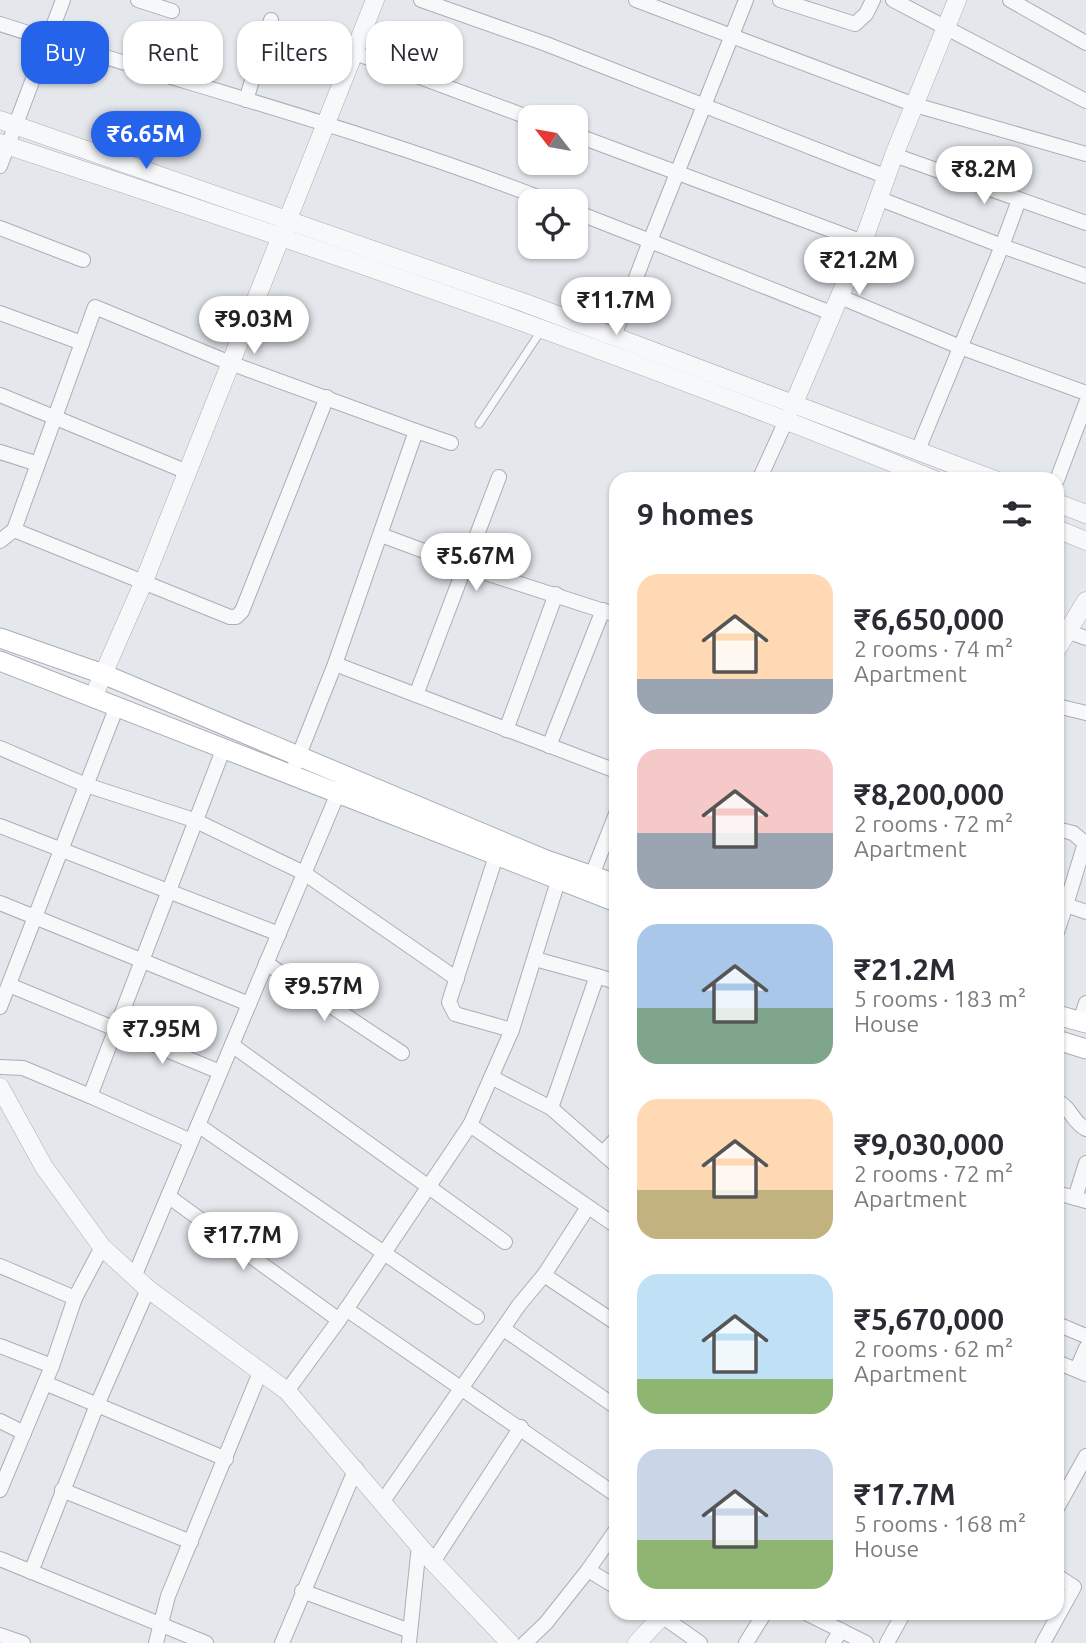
<!DOCTYPE html>
<meta charset="utf-8">
<style>
:root{--surface:#fff;--page:#f7f7f7;--text:#2b2b33;--muted:#7c7c81;--accent:#2563eb}
body{margin:0;font-family:Ubuntu,sans-serif;background:var(--page);color:var(--text);height:100vh;display:flex;flex-direction:column;font-size:26px;white-space:nowrap}
*{box-sizing:border-box;margin:0}
p{font-size:23px;color:var(--muted)}
.icon{flex:none;width:38px;height:38px;fill:none;stroke:currentColor;stroke-width:2;stroke-linecap:round;stroke-linejoin:round}
.map{position:relative;flex:1;overflow:hidden}
.panel{position:absolute;left:609px;top:472px;width:455px;height:1148px;display:flex;flex-direction:column;background:var(--surface);border-radius:21px;box-shadow:0 2px 5px #0004}
.panel>*{flex:none}
.hud{position:absolute;left:21px;top:21px;width:483px;height:63px;display:flex;gap:14px}
.needle{width:46px;rotate:301deg}
.tools{position:absolute;left:518px;top:105px;display:grid;gap:14px}
.tools a{display:grid;place-items:center;width:70px;height:70px;border-radius:14px;background:var(--surface);box-shadow:0 2px 5px #0004;font-size:35px}
.price{position:absolute;translate:-50% -60px;padding:0 16px;border-radius:24px;background:#fff;color:#222;font-size:23px;line-height:46px;filter:drop-shadow(0 2px 4px #0008)}
.price::after{content:'';position:absolute;left:50%;top:42px;width:21px;height:16px;margin-left:-10px;background:inherit;clip-path:polygon(0 0,100% 0,50% 100%)}
.price.current{background:var(--accent);color:#fff}
ul{padding:0;list-style:none}
li{display:flex;align-items:center;gap:21px;height:175px;padding:0 28px}
li span{display:grid;place-items:center;flex:none;width:196px;height:140px;border-radius:21px;color:#555}
li>.icon{margin-inline-start:auto}
span .icon{width:84px;height:84px;fill:#fffc;stroke-width:1}
li b{font-size:30px}
h2{display:flex;justify-content:space-between;align-items:center;height:84px;padding:0 28px;font-size:30px}
.tag{padding:0 24px;border-radius:21px;background:var(--surface);box-shadow:0 2px 5px #0004;font-size:24px;line-height:63px}
.tag.current{background:var(--accent);color:#fff}
.map>svg:first-child{display:block}
</style>
<div class="map">
<svg width="1086" height="1643" viewBox="0 0 1086 1643">
<rect width="100%" height="100%" fill="#e4e7ec"/>
<g fill="none" stroke-linecap="round" stroke-linejoin="round">
<g stroke="#a9aeb7" stroke-width="9">
<path id="service" d="M479,424L541,331"/>
</g>
<g stroke="#a9aeb7" stroke-width="16">
<g id="minor">
<path d="M138,0L172,11"/>
<path d="M421,0L546,44L887,177"/>
<path d="M636,0L915,105L1086,154"/>
<path d="M780,0L855,24L866,14L873,0"/>
<path d="M893,0L1086,101"/>
<path d="M1010,0L1086,43"/>
<path d="M0,24C182,83 369,131 548,201"/>
<path d="M355,53L530,118"/>
<path d="M246,100L271,20"/>
<path d="M576,135L863,242"/>
<path d="M894,155L1086,223"/>
<path d="M0,166L63,0"/>
<path d="M880,199L1002,246L1019,200"/>
<path d="M576,212L650,241L746,0"/>
<path d="M0,228L83,260"/>
<path d="M838,296L960,347L1086,393"/>
<path d="M0,313L82,343"/>
<path d="M614,336L650,241L831,313"/>
<path d="M0,395L185,471"/>
<path d="M416,431L451,443"/>
<path d="M918,450L1002,246L1086,276"/>
<path d="M0,452L38,464"/>
<path d="M759,480L794,403"/>
<path d="M1057,480L1086,403"/>
<path d="M14,530L230,617H236L242,611L327,397"/>
<path d="M381,535L467,567L616,615"/>
<path d="M0,541L14,530L95,307L230,363L416,431L335,664L295,765"/>
<path d="M1069,632L1086,638"/>
<path d="M335,664L616,771"/>
<path d="M416,695L499,477"/>
<path d="M1057,706L1086,713"/>
<path d="M506,730L556,594"/>
<path d="M549,746L603,610"/>
<path d="M0,748L86,785L194,820L304,873L457,979"/>
<path d="M0,826L279,934"/>
<path d="M1057,829L1073,833L1085,843L1066,905L1086,912"/>
<path d="M496,856L449,1002L455,1014L512,1030"/>
<path d="M592,875L616,814"/>
<path d="M0,903L249,1004"/>
<path d="M1057,932L1066,905"/>
<path d="M266,963L402,1053"/>
<path d="M597,976L616,982"/>
<path d="M9,985L220,1072"/>
<path d="M0,1007L117,706"/>
<path d="M1080,1021L1086,1003"/>
<path d="M232,1045L505,1242"/>
<path d="M0,1067L23,1068L90,1096L223,750"/>
<path d="M493,1078L551,1108L597,976L535,959"/>
<path d="M90,1096L191,1141"/>
<path d="M1057,1101C1071,1107 1072,1122 1086,1129"/>
<path d="M551,1108L616,1165"/>
<path d="M198,1125L477,1317"/>
<path d="M470,1125L512,1030L558,881"/>
<path d="M603,1153L616,1139"/>
<path d="M1057,1193L1086,1201"/>
<path d="M168,1196L339,1320"/>
<path d="M1075,1198L1086,1163"/>
<path d="M0,1266L75,1298L102,1247"/>
<path d="M544,1275L616,1323"/>
<path d="M134,1277L341,786"/>
<path d="M346,1309L616,1495"/>
<path d="M1057,1324L1086,1336"/>
<path d="M505,1330L616,1407"/>
<path d="M0,1346L52,1366"/>
<path d="M1057,1362L1086,1374"/>
<path d="M1077,1369L1086,1348"/>
<path d="M45,1383L226,1459"/>
<path d="M287,1391L339,1320L470,1125L616,1226"/>
<path d="M0,1421L24,1433"/>
<path d="M0,1490L52,1366L75,1298"/>
<path d="M62,1490L191,1542"/>
<path d="M383,1501L519,1305L544,1275L588,1207"/>
<path d="M1057,1508L1086,1456"/>
<path d="M616,1530L588,1570L616,1587"/>
<path d="M0,1559L206,1643"/>
<path d="M433,1562L521,1427"/>
<path d="M31,1572L97,1405L148,1289"/>
<path d="M302,1591L410,1631"/>
<path d="M659,1614L700,1643"/>
<path d="M808,1614L866,1643"/>
<path d="M0,1635L23,1643"/>
<path d="M156,1643L168,1596L261,1370"/>
<path d="M282,1643L356,1468"/>
<path d="M409,1643L419,1545"/>
<path d="M525,1643L546,1623L588,1570"/>
<path d="M746,1643L764,1614"/>
<path d="M833,1643L841,1630"/>
<path d="M887,1643L903,1614"/>
<path d="M1043,1643L1074,1587L1057,1576"/>
</g>
</g>
<g stroke="#a9aeb7" stroke-width="19">
<g id="tertiary">
<path d="M0,120L525,303L995,480"/>
<path d="M0,143C315,246 628,355 935,480"/>
<path d="M794,403L863,242L894,155L957,0"/>
<path d="M1057,503L1086,514"/>
<path d="M1057,529L1086,541"/>
<path d="M1057,649L1086,601"/>
<path d="M94,695L144,581L375,0"/>
<path d="M0,1087L44,1167L102,1247L148,1289L287,1391L433,1562L510,1643"/>
<path d="M637,1643L664,1614"/>
</g>
</g>
<g stroke="#a9aeb7" stroke-width="21">
<g id="secondary">
<path d="M0,638L103,674L546,860L616,884"/>
<path d="M0,661L616,902"/>
<path d="M1057,1015L1086,1023"/>
<path d="M1057,1040L1086,1049"/>
</g>
</g>
<use href="#service" stroke="#f7f8fa" stroke-width="7"/>
<use href="#minor" stroke="#f7f8fa" stroke-width="14"/>
<use href="#tertiary" stroke="#f7f8fa" stroke-width="18"/>
<use href="#secondary" stroke="#fff" stroke-width="19"/>
</g>
</svg>
<div class="tools">
<a><svg class="needle" viewBox="-14 -14 28 28"><path d="M0-13l5 13h-10z" fill="#e53935"/><path d="M0 13l5-13h-10z" fill="#7c7c81"/></svg></a>
<a><svg class="icon" aria-label="locate" viewBox="0 0 24 24"><circle cx="12" cy="12" r="6"/><path d="M12 2v4M12 18v4M2 12h4M18 12h4"/></svg></a>
</div>
<b class="price current" style="left:146px;top:171px">₹6.65M</b>
<b class="price" style="left:984px;top:206px">₹8.2M</b>
<b class="price" style="left:859px;top:297px">₹21.2M</b>
<b class="price" style="left:616px;top:337px">₹11.7M</b>
<b class="price" style="left:254px;top:356px">₹9.03M</b>
<b class="price" style="left:476px;top:593px">₹5.67M</b>
<b class="price" style="left:324px;top:1023px">₹9.57M</b>
<b class="price" style="left:162px;top:1066px">₹7.95M</b>
<b class="price" style="left:243px;top:1272px">₹17.7M</b>
<div class="hud">
<a class="tag current">Buy</a>
<a class="tag">Rent</a>
<a class="tag">Filters</a>
<a class="tag">New</a>
</div>
<section class="panel">
<h2>9 homes<svg class="icon" aria-label="filters" viewBox="0 0 24 24"><path d="M4 7h16M4 17h16"/><circle cx="9" cy="7" r="2"/><circle cx="15" cy="17" r="2"/></svg></h2>
<ul>
<li><span style="background:linear-gradient(#ffd9b3 75%,#9aa5b1 0)"><svg class="icon" aria-label="home" viewBox="0 0 24 24"><path d="M3 11l9-7 9 7M6 9v11h12V9"/></svg></span><div><b>₹6,650,000</b><p>2 rooms · 74 m²</p><p>Apartment</p></div></li>
<li><span style="background:linear-gradient(#f6c9c9 60%,#9aa5b1 0)"><svg class="icon" aria-label="home" viewBox="0 0 24 24"><path d="M3 11l9-7 9 7M6 9v11h12V9"/></svg></span><div><b>₹8,200,000</b><p>2 rooms · 72 m²</p><p>Apartment</p></div></li>
<li><span style="background:linear-gradient(#a9c7e8 60%,#7fa58c 0)"><svg class="icon" aria-label="home" viewBox="0 0 24 24"><path d="M3 11l9-7 9 7M6 9v11h12V9"/></svg></span><div><b>₹21.2M</b><p>5 rooms · 183 m²</p><p>House</p></div></li>
<li><span style="background:linear-gradient(#ffd9b3 65%,#c2b280 0)"><svg class="icon" aria-label="home" viewBox="0 0 24 24"><path d="M3 11l9-7 9 7M6 9v11h12V9"/></svg></span><div><b>₹9,030,000</b><p>2 rooms · 72 m²</p><p>Apartment</p></div></li>
<li><span style="background:linear-gradient(#bfe0f5 75%,#8fb573 0)"><svg class="icon" aria-label="home" viewBox="0 0 24 24"><path d="M3 11l9-7 9 7M6 9v11h12V9"/></svg></span><div><b>₹5,670,000</b><p>2 rooms · 62 m²</p><p>Apartment</p></div></li>
<li><span style="background:linear-gradient(#c9d6e8 65%,#8fb573 0)"><svg class="icon" aria-label="home" viewBox="0 0 24 24"><path d="M3 11l9-7 9 7M6 9v11h12V9"/></svg></span><div><b>₹17.7M</b><p>5 rooms · 168 m²</p><p>House</p></div></li>
</ul>
</section>
</div>
